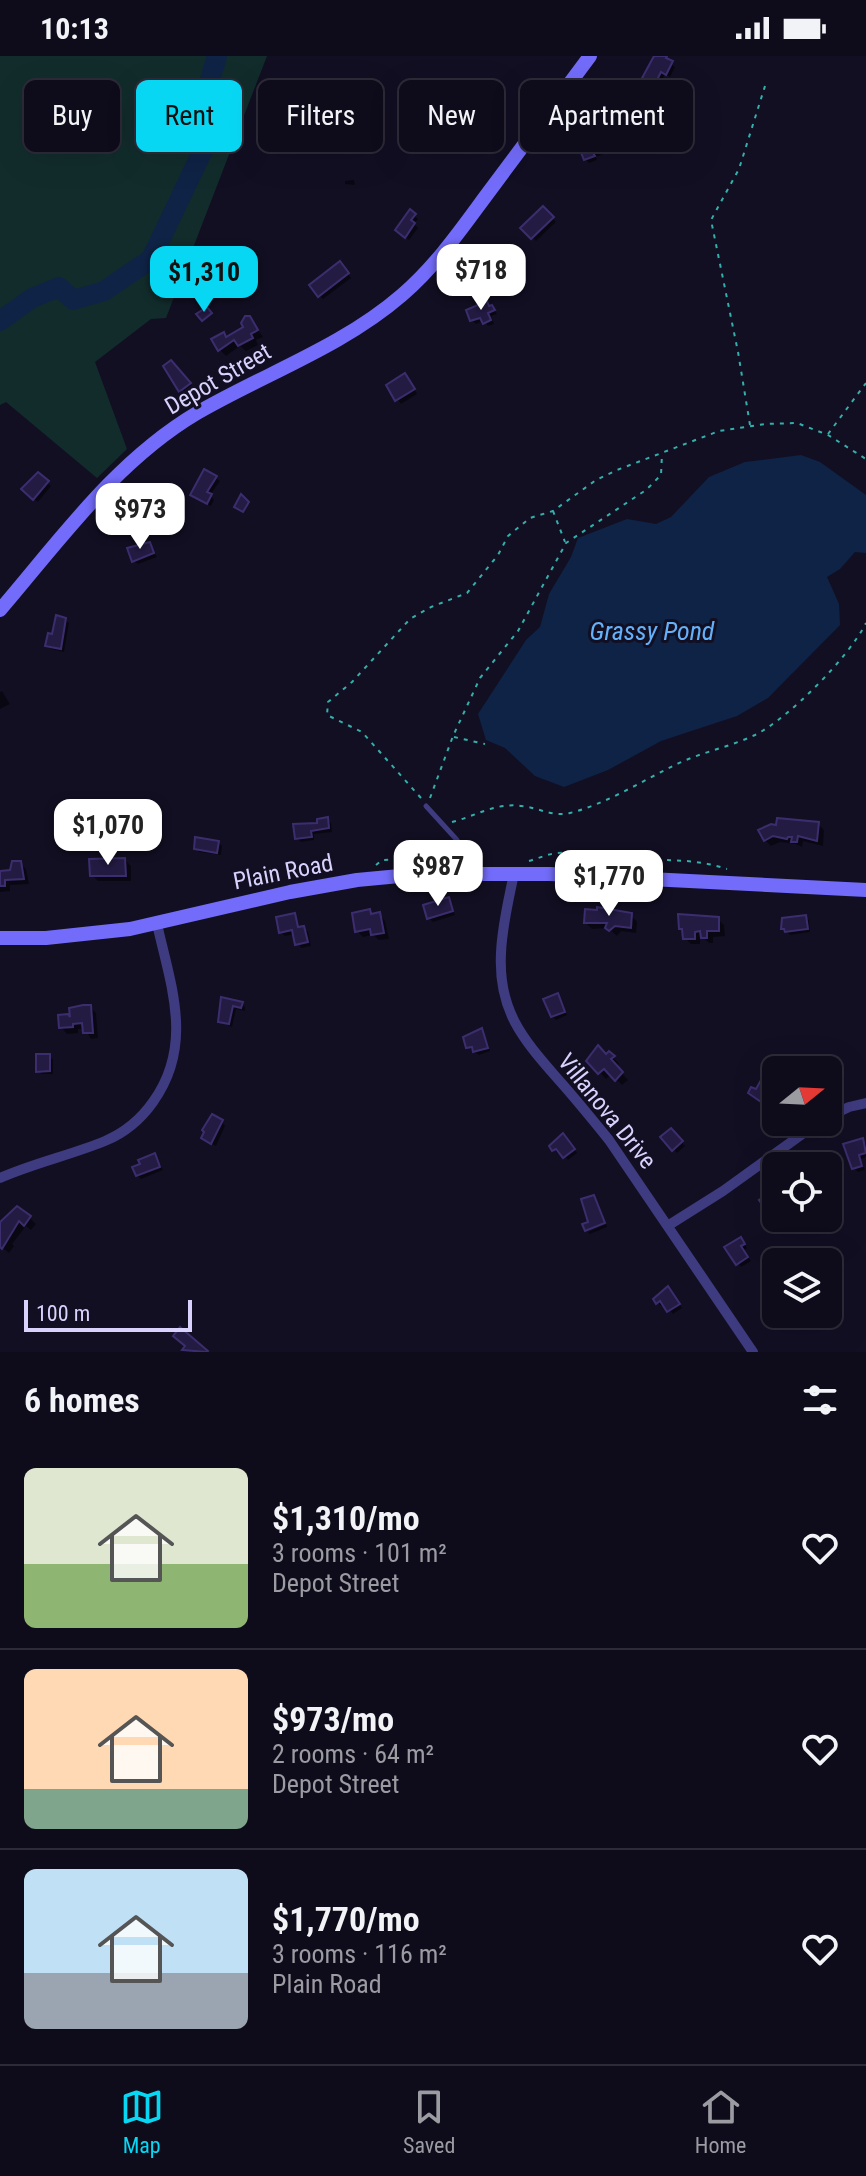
<!DOCTYPE html>
<meta charset="utf-8">
<style>
:root{--surface:#0e0b1a;--page:#1c1927;--text:#f1f3f6;--muted:#9b9ba2;--line:#2e2b39;--accent:#08d7f3}
body{margin:0;font-family:"Roboto Condensed",sans-serif;background:var(--page);color:var(--text);height:100vh;display:flex;flex-direction:column;font-size:30px;white-space:nowrap}
*{box-sizing:border-box;margin:0}
p{font-size:26px;color:var(--muted)}
.icon{flex:none;width:44px;height:44px;fill:none;stroke:currentColor;stroke-width:2;stroke-linecap:round;stroke-linejoin:round}
.map{position:relative;height:1296px;overflow:hidden}
.sheet{display:flex;flex-direction:column;background:var(--surface);flex:1}
.sheet>*{flex:none}
.top-card{position:absolute;left:24px;top:24px;width:818px;height:72px;display:flex;gap:16px}
.needle{width:52px;rotate:72deg}
.fabs{position:absolute;left:762px;top:1000px;display:grid;gap:16px}
.fabs a{display:grid;place-items:center;width:80px;height:80px;border-radius:12px;background:var(--surface);box-shadow:0 8px 32px #0002,0 0 0 2px var(--line);font-size:40px}
.scale{position:absolute;left:24px;bottom:20px;width:168px;box-sizing:border-box;padding-left:8px;border:4px solid #d8d2fd;border-top:0;font-size:22px;line-height:28px;white-space:nowrap;color:#d8d2fd;-webkit-text-stroke:6px #120f23;paint-order:stroke}
.price{position:absolute;translate:-50% -68px;padding:0 18px;border-radius:16px;background:#fff;color:#222;font-size:26px;line-height:52px;filter:drop-shadow(0 2px 4px #0008)}
.price::after{content:'';position:absolute;left:50%;top:48px;width:24px;height:18px;margin-left:-12px;background:inherit;clip-path:polygon(0 0,100% 0,50% 100%)}
.price.current{background:var(--accent);color:#111}
ul{padding:0;list-style:none}
li{display:flex;align-items:center;gap:24px;height:200px;padding:0 24px}
li+li{border-top:2px solid var(--line)}
li span{display:grid;place-items:center;flex:none;width:224px;height:160px;border-radius:12px;color:#555}
li>.icon{margin-inline-start:auto}
span .icon{width:96px;height:96px;fill:#fffc;stroke-width:1}
li b{font-size:34px}
h2{display:flex;justify-content:space-between;align-items:center;height:96px;padding:0 24px;font-size:34px}
.pill{padding:0 28px;border-radius:12px;background:var(--surface);box-shadow:0 8px 32px #0002,0 0 0 2px var(--line);font-size:28px;line-height:72px}
.pill.current{background:var(--accent);color:#111}
.status{display:flex;justify-content:space-between;align-items:center;height:56px;padding:0 40px;background:var(--surface);direction:ltr}
.status svg{height:22px;fill:currentColor}
.menu{display:flex;justify-content:space-around;align-items:center;height:112px;border-top:2px solid var(--line);background:var(--surface);font-size:22px;color:var(--muted)}
.menu a{display:grid;justify-items:center;gap:4px}
.menu .current{color:var(--accent)}
.map>svg:first-child{display:block}
</style>
<div class="status"><b>10:13</b><svg viewBox="0 0 49 12"><path d="M0 12V9h3v3zM5 12V6h3v6zM10 12V3h3v9zM15 12V0h3v12zM26 1h20v11H26zM47 4h2v5h-2z"/></svg></div>
<div class="map">
<svg width="866" height="1296" viewBox="0 0 866 1296">
<rect width="100%" height="100%" fill="#120f23"/>
<path fill="#122c2c" d="M0,0H267L166,262L151,263L95,306L127,393L97,422L6,346L0,349Z"/>
<path fill="#0f2346" d="M801,399L820,406L866,439V497L855,496L840,513L827,521L839,548L840,569L768,642L737,660L661,685L608,714L564,731L535,720L505,692L486,684L478,658L526,584L540,571L549,538L571,501L578,482L627,463L656,468L671,461L709,421L745,406Z"/>
<g fill="#0007">
<path d="M656,0H661L675,11L670,21L665,18L659,30L644,21Z"/>
<path d="M611,75L619,91L596,101L597,104L589,107L585,103Z"/>
<path d="M354,124L355,129L345,128V125Z"/>
<path d="M543,153L556,166L536,185L523,172Z"/>
<path d="M411,156L418,163L414,168L418,172L409,184L401,178Z"/>
<path d="M343,212L351,222L323,243L319,239Z"/>
<path d="M492,251L497,258L491,260L494,268L488,270L484,265L476,268L472,264Z"/>
<path d="M249,261L263,281L256,284L258,289L246,295L240,290L226,300L220,294L227,283L245,272Z"/>
<path d="M166,311L180,315L194,332L184,338Z"/>
<path d="M409,323L417,338L401,348L388,330Z"/>
<path d="M205,415L220,425L210,439L214,444L211,450L196,442Z"/>
<path d="M38,418L51,430L38,446L23,433Z"/>
<path d="M149,488L157,501L138,508L134,505Z"/>
<path d="M65,564L69,567L64,596L51,593L47,589Z"/>
<path d="M2,635L10,648L0,653V636Z"/>
<path d="M327,763L331,767L332,776L314,778V784L301,786L297,782Z"/>
<path d="M818,768L824,774L823,790L803,785L802,791L796,788L780,786L771,790L765,784L778,771Z"/>
<path d="M218,786L222,790L221,799L199,796L196,792Z"/>
<path d="M125,804L131,810V825H98L92,819Z"/>
<path d="M20,807L26,813L29,828L10,829V835L0,836V817L12,816Z"/>
<path d="M448,844L455,859L433,866L429,862Z"/>
<path d="M369,856L373,859L379,858L385,865L389,883L379,884L373,879L363,881L357,875Z"/>
<path d="M294,859L300,873L304,872L308,876L311,890L301,892L295,878L285,880L281,876Z"/>
<path d="M631,859L637,866L636,877L621,875L617,880L608,872L592,873L586,867Z"/>
<path d="M805,861L809,864L810,876L790,879L786,875Z"/>
<path d="M718,863L724,869L725,880L713,881V887H709L700,878V888H691L685,882L684,876L681,872Z"/>
<path d="M557,940L567,959L556,964L552,960Z"/>
<path d="M222,944L242,948L245,951V955L236,953L232,971L220,966Z"/>
<path d="M90,951L96,957L98,982L91,983L85,973H78V977L67,978L61,971Z"/>
<path d="M482,974L490,995L479,999L468,991Z"/>
<path d="M609,997L619,1008L616,1011L628,1024L622,1029L611,1018L606,1023L588,1004Z"/>
<path d="M49,1000L53,1004V1018H42L38,1015Z"/>
<path d="M772,1032L775,1035L768,1050L754,1040L757,1036Z"/>
<path d="M222,1066L225,1070L216,1090L207,1085Z"/>
<path d="M671,1075L685,1090L677,1097L663,1082Z"/>
<path d="M566,1083L577,1097L568,1104L561,1096L558,1098L551,1090Z"/>
<path d="M862,1084L866,1088V1101L861,1103L865,1114L858,1116L854,1112Z"/>
<path d="M155,1100L163,1114L141,1123L137,1119L142,1109Z"/>
<path d="M30,1162L36,1168L31,1174L26,1170L12,1188L14,1190L9,1197L0,1190V1170Z"/>
<path d="M606,1168L607,1171L590,1178L588,1176Z"/>
<path d="M744,1187L747,1192L744,1194L751,1205L741,1211L727,1191Z"/>
<path d="M672,1236L682,1252L673,1258L665,1248L661,1250L657,1246Z"/>
</g>
<g fill="none" stroke-linecap="round" stroke-linejoin="round">
<path stroke="#0f2346" stroke-width="20" d="M0,265L32,242L59,231L73,244L104,235L151,203L214,71L210,24L217,0"/>
</g>
<g fill="#241b43" stroke="#3c2e6e" stroke-width="2">
<path d="M654,0H667L666,2L673,5L666,19L661,16L655,28L642,22Z"/>
<path d="M611,73L617,87L604,92L605,95L593,97L595,100L584,104L580,94L597,87L594,80Z"/>
<path d="M543,150L554,161L531,183L520,172Z"/>
<path d="M410,153L416,158L411,164L415,167L405,182L395,174Z"/>
<path d="M340,205L349,217L318,241L309,229Z"/>
<path d="M487,245L489,250L492,249L495,254L488,257L491,264L483,268L480,262L470,265L466,254Z"/>
<path d="M207,251L212,257L202,265L196,258Z"/>
<path d="M245,260H250L258,274L251,278L253,282L238,290L234,284L218,295L211,283L224,276L226,281L243,271L241,267Z"/>
<path d="M171,304L191,327L179,336L163,310Z"/>
<path d="M405,317L415,333L395,345L386,329Z"/>
<path d="M204,413L217,420L207,436L212,438L207,448L190,439Z"/>
<path d="M38,416L49,425L33,444L21,433Z"/>
<path d="M241,438L249,446L243,456L234,451Z"/>
<path d="M150,486L154,497L132,506L127,492Z"/>
<path d="M56,559L66,562L61,593L45,590L48,577L52,578Z"/>
<path d="M328,761L329,772L311,775L312,781L295,783L293,768L317,767V763Z"/>
<path d="M777,762L819,766L817,785L798,780L797,786H791L792,781H788L787,783L773,780L764,785L758,774L771,768L776,769Z"/>
<path d="M195,781L219,785L217,797L194,793Z"/>
<path d="M125,802L126,820H90L89,803Z"/>
<path d="M12,805H21L24,823L5,824V830H0V815L10,814Z"/>
<path d="M449,841L453,855L427,863L423,849Z"/>
<path d="M597,851L632,857L631,872L615,870L609,875L605,872L607,867H584L585,853L597,854Z"/>
<path d="M370,853L371,858L380,856L384,877L371,879L370,873L355,876L352,857Z"/>
<path d="M295,857L298,871L304,870L308,886L295,889L292,874L279,877L276,861Z"/>
<path d="M678,858L719,861V875H707V882H701L700,875L695,876V883H683L682,873H679Z"/>
<path d="M806,859L808,873L785,876L784,873H781L782,862Z"/>
<path d="M558,937L565,956L551,961L543,943Z"/>
<path d="M221,941L243,946L241,952L233,950L229,968L218,966Z"/>
<path d="M83,949H91L93,977H83L82,967L73,968V971L59,972L58,959L68,958L70,961L69,952Z"/>
<path d="M482,972L488,992L473,996L472,991L466,992L463,981Z"/>
<path d="M598,989L606,998L609,995L615,1000L611,1003L623,1016L615,1025L604,1013L598,1018L586,1005Z"/>
<path d="M36,998H50V1015L36,1016Z"/>
<path d="M761,1024L773,1030L764,1048L748,1037L751,1031L756,1033Z"/>
<path d="M212,1058L223,1064L211,1088L201,1082L204,1076L202,1074Z"/>
<path d="M671,1072L683,1085L672,1095L660,1081Z"/>
<path d="M563,1077L575,1093L563,1102L556,1093L552,1095L549,1090Z"/>
<path d="M863,1082L866,1097L859,1099L862,1110L852,1113L843,1088Z"/>
<path d="M155,1097L160,1111L136,1120L132,1111L140,1108L138,1104Z"/>
<path d="M776,1133V1151L773,1153L776,1157L770,1160L759,1144Z"/>
<path d="M594,1139L605,1167L585,1175L582,1168L588,1166L581,1143Z"/>
<path d="M17,1150L31,1160L24,1170L19,1165L2,1193L0,1191V1166Z"/>
<path d="M741,1181L745,1188L741,1190L748,1201L736,1209L724,1191Z"/>
<path d="M668,1230L680,1248L667,1256L660,1245L656,1248L653,1243Z"/>
<path d="M180,1271L208,1295L207,1296L182,1294L185,1290L173,1280Z"/>
</g>
<g fill="none" stroke-linecap="round" stroke-linejoin="round">
<g stroke="#33b0ab" stroke-width="2" stroke-dasharray="4 6" stroke-linecap="butt">
<path d="M750,369L738,296L711,164L739,113L765,30"/>
<path d="M828,378L866,327"/>
<path d="M553,455L565,486"/>
<path d="M454,681L485,688"/>
<path d="M421,742L362,676L327,659L328,646L352,626L410,563L431,551L467,537L498,499L508,480L530,462L553,455L596,424L617,414L719,375L765,368L797,367L828,379L866,403"/>
<path d="M430,742L453,680L480,622L518,575L566,487L646,434L661,419L662,398"/>
<path d="M452,766C476,760 496,746 522,750C539,752 553,761 570,757C606,748 642,725 675,709C701,696 730,691 755,679C789,662 849,601 866,567"/>
<path d="M529,805C543,801 555,794 571,798C583,800 596,805 608,805C648,805 688,800 727,813"/>
<path d="M376,809L382,804L432,802L440,805"/>
</g>
<path stroke="#3f3b80" stroke-width="5" d="M426,750L457,784L471,815"/>
<g stroke="#3f3b80" stroke-width="10">
<path d="M514,817C509,843 502,870 501,897C498,954 522,982 557,1022C575,1042 592,1063 609,1084L753,1296"/>
<path d="M828,1061L849,1051L866,1047"/>
<path d="M0,1122C34,1107 71,1099 105,1085C124,1077 141,1063 153,1046C194,989 171,930 157,868"/>
<path d="M669,1169L723,1135L819,1066"/>
</g>
<g stroke="#736cfa" stroke-width="14">
<path d="M0,554C60,484 116,405 197,357C264,318 342,291 402,239C436,210 462,172 488,137C522,91 556,46 590,0"/>
<path d="M0,882H46L130,873L290,836L357,824L421,818H550L866,834"/>
</g>
</g>
<g text-anchor="middle" dominant-baseline="central" stroke-width="6" stroke-linejoin="round" paint-order="stroke">
<g font-size="24" fill="#d8d2fd" stroke="#120f23">
<text transform="translate(218 323) rotate(-30)">Depot Street</text>
<text transform="translate(283 816) rotate(-11)">Plain Road</text>
<text transform="translate(607 1055) rotate(51)">Villanova Drive</text>
</g>
<g font-size="26" font-style="italic" fill="#64b1fa" stroke="#120f23">
<text x="652" y="575">Grassy Pond</text>
</g>
</g>
</svg>
<div class="fabs">
<a><svg class="needle" viewBox="-14 -14 28 28"><path d="M0-13l5 13h-10z" fill="#e53935"/><path d="M0 13l5-13h-10z" fill="#9b9ba2"/></svg></a>
<a><svg class="icon" aria-label="locate" viewBox="0 0 24 24"><circle cx="12" cy="12" r="6"/><path d="M12 2v4M12 18v4M2 12h4M18 12h4"/></svg></a>
<a><svg class="icon" aria-label="layers" viewBox="0 0 24 24"><path d="M12 4l9 5-9 5-9-5zM3 14l9 5 9-5"/></svg></a>
</div>
<div class="scale">100 m</div>
<b class="price" style="left:481px;top:256px">$718</b>
<b class="price current" style="left:204px;top:258px">$1,310</b>
<b class="price" style="left:140px;top:495px">$973</b>
<b class="price" style="left:108px;top:811px">$1,070</b>
<b class="price" style="left:438px;top:852px">$987</b>
<b class="price" style="left:609px;top:862px">$1,770</b>
<div class="top-card">
<a class="pill">Buy</a>
<a class="pill current">Rent</a>
<a class="pill">Filters</a>
<a class="pill">New</a>
<a class="pill">Apartment</a>
</div>
</div>
<section class="sheet">
<h2>6 homes<svg class="icon" aria-label="filters" viewBox="0 0 24 24"><path d="M4 7h16M4 17h16"/><circle cx="9" cy="7" r="2"/><circle cx="15" cy="17" r="2"/></svg></h2>
<ul>
<li><span style="background:linear-gradient(#dfe7d0 60%,#8fb573 0)"><svg class="icon" aria-label="home" viewBox="0 0 24 24"><path d="M3 11l9-7 9 7M6 9v11h12V9"/></svg></span><div><b>$1,310/mo</b><p>3 rooms · 101 m²</p><p>Depot Street</p></div><svg class="icon" aria-label="heart" viewBox="0 0 24 24"><path d="M12 20l-8-8c-3-5 5-10 8-4 3-6 11-1 8 4z"/></svg></li>
<li><span style="background:linear-gradient(#ffd9b3 75%,#7fa58c 0)"><svg class="icon" aria-label="home" viewBox="0 0 24 24"><path d="M3 11l9-7 9 7M6 9v11h12V9"/></svg></span><div><b>$973/mo</b><p>2 rooms · 64 m²</p><p>Depot Street</p></div><svg class="icon" aria-label="heart" viewBox="0 0 24 24"><path d="M12 20l-8-8c-3-5 5-10 8-4 3-6 11-1 8 4z"/></svg></li>
<li><span style="background:linear-gradient(#bfe0f5 65%,#9aa5b1 0)"><svg class="icon" aria-label="home" viewBox="0 0 24 24"><path d="M3 11l9-7 9 7M6 9v11h12V9"/></svg></span><div><b>$1,770/mo</b><p>3 rooms · 116 m²</p><p>Plain Road</p></div><svg class="icon" aria-label="heart" viewBox="0 0 24 24"><path d="M12 20l-8-8c-3-5 5-10 8-4 3-6 11-1 8 4z"/></svg></li>
</ul>
</section>
<nav class="menu">
<a class="current"><svg class="icon" aria-label="map" viewBox="0 0 24 24"><path d="M3 6l6-2 6 2 6-2v14l-6 2-6-2-6 2zM9 4v14M15 6v14"/></svg>Map</a>
<a><svg class="icon" aria-label="saved" viewBox="0 0 24 24"><path d="M7 4h10v16l-5-4-5 4z"/></svg>Saved</a>
<a><svg class="icon" aria-label="home" viewBox="0 0 24 24"><path d="M3 11l9-7 9 7M6 9v11h12V9"/></svg>Home</a>
</nav>
